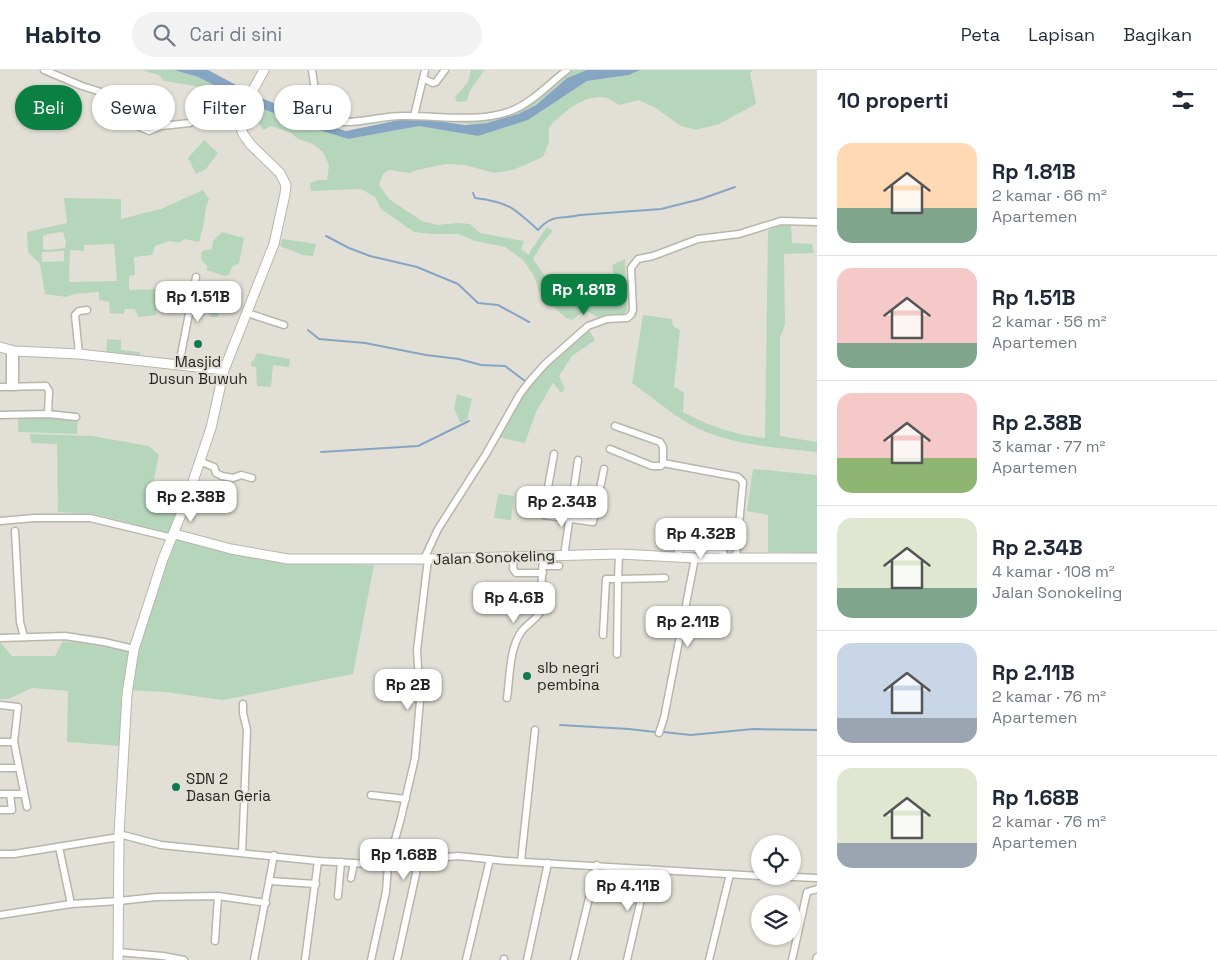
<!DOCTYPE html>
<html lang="id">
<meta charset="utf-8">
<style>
:root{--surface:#fff;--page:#f2f2f3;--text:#1f2937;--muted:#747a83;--line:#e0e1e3;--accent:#0b8043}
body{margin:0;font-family:"Space Grotesk",sans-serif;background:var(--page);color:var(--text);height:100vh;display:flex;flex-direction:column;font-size:19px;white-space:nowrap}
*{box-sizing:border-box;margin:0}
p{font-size:16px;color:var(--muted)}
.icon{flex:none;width:28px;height:28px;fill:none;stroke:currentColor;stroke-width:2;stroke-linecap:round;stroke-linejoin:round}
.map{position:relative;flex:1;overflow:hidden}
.side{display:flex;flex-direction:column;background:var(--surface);width:400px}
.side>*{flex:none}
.hud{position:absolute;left:15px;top:15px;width:475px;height:45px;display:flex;gap:10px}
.fabs{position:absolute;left:751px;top:765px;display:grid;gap:10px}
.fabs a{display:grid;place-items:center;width:50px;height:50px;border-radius:50%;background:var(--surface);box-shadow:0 1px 4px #0004;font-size:25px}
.price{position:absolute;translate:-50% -42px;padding:0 11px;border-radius:10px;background:#fff;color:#222;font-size:16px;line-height:32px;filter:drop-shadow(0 1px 2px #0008)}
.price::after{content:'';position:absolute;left:50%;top:30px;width:15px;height:11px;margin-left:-8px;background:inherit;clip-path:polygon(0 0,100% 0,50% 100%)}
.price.active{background:var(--accent);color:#fff}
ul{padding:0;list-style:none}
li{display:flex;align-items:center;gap:15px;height:125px;padding:0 20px}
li+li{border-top:1px solid var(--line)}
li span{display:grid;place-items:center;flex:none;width:140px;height:100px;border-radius:15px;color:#555}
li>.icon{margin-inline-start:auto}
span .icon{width:60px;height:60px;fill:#fffc;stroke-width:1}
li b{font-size:21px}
h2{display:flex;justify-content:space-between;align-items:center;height:60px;padding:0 20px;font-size:21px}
.chip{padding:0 18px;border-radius:22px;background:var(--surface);box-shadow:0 1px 4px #0004;font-size:18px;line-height:45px}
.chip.active{background:var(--accent);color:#fff}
header{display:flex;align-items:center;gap:30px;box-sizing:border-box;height:70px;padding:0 25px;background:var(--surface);border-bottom:1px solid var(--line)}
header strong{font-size:24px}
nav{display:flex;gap:28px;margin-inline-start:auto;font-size:18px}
.search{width:350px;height:45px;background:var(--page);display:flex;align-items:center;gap:12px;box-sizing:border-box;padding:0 18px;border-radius:28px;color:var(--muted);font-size:19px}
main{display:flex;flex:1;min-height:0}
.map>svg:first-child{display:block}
</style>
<header>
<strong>Habito</strong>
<div class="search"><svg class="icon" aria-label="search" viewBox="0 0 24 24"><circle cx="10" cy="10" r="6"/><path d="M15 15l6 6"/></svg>Cari di sini</div>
<nav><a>Peta</a><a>Lapisan</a><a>Bagikan</a></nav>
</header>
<main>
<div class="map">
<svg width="817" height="890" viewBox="0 0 817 890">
<rect width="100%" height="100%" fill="#e2e0d6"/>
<g fill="#b6d6bb" fill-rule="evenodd">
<path d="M141,0H174L198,7L231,24L229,26L208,18L164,11L159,5Z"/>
<path d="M471,0H484C477,13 469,17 467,31L457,32L455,27L468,12Z"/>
<path d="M571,0H588C582,3 573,5 567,8C555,16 546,28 535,35C509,51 479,57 450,52L453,49L507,44L558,12Z"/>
<path d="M640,0H753L750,3L756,34L719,54L696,60L681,56L654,37L638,30L620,35C615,33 608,27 603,27C581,26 563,43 549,57V72L543,87L513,100L494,103L465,95L446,94L417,100L409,103L389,100L383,104L379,115L389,129L422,151L437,155L458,153L470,154L480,163L524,171L521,179L529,185L531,180L547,157L553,161L542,174L533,189L549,212L563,206L589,205L590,236H615L616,224L612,195L625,189L627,240L623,246L597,247L585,240L572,250L566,248L540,224L534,206L523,190L505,177L475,171L458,164H432L414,162L381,139L375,127L361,119L311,121L310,113L318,110H327L329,95L323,82L313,74L298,69L291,63L271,56L263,60L258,52L247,46L253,35L310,57L348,69L419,56L478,66L528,50L587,11L629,5Z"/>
<path d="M204,70L218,83L206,99L196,104L188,88Z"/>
<path d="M203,120L209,129L206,137L204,153L199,172L184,169L179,173L170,171L155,176L152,185L134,187L135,205L129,206V220L158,219L156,245L138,247L135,239H125L124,244L110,243L109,232L99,230V222L74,224L67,227L45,224L40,194L28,182L27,162L67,153L64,128L121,129V149L161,139ZM63,162L66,171L65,178L48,180L43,179V166L48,164ZM114,174L117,211L69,212L70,180L84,181V175ZM64,181V191L42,192V182Z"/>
<path d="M779,156H791L792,173L812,174L814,183L784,184L785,255L780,268V366L817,372V382C780,378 741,376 706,362C679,351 656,330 632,313L643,245L672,249L673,256L680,260L674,317L684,322L683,342C709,356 735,365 765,368L768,161Z"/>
<path d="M222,162L244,168L239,193L232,197L229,205L225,206L207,200V196L201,189L202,181L212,179L213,171Z"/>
<path d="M282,169L316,174L313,186L303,185L280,176Z"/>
<path d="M226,225L230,226L219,240L218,247H211L206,239H195V235L199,233L209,234L210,230H223Z"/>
<path d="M589,260L595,270L572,286L559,306L565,319L561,323L553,313L536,342L525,373L498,367L532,313L542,300Z"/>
<path d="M107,269L121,270V280L140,282L141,289L106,284Z"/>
<path d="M257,283L290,289L289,297L273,295L271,317L257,316L256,297L251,296V292L254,290Z"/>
<path d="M457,324L472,329L467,350L460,353L454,338Z"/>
<path d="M18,347H47L78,349L77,364L18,362Z"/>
<path d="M30,364L92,366L149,376L159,385L152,418L184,423L170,463L94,444L58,442L57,374L31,373Z"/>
<path d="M753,399L817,405V483L768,482V445L747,441Z"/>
<path d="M498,424L514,426L511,450L494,448Z"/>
<path d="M177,469L232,483L288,493L374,495L353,604L223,630L165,622L122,620L120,676L67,672L68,621L32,618L8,629H0V572L12,586H55L63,571L137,580L158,514Z"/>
</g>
<path fill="#86a5c3" d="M174,0H208L259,27L330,56L346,61L404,49L431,50L465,55L487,53L518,44L536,35L567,8L587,0H640L629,5L587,11L528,50L478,66L419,56L348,69L310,57L253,35L198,7Z"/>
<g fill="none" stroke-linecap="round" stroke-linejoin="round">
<g stroke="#86a5c3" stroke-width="2">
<path d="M473,123L475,128C508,132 514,138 538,160C553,143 560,150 580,145L661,139L701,129L735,117"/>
<path d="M326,166L349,178L370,186L417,197L458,214L478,233L498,235L529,252"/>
<path d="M308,260L319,269L365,273L426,285L459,289L481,295L505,296L525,311"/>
<path d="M321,382L418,376L469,351"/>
<path d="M560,655L629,659L655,662"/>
<path d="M663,662L691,665L753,659L817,660"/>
</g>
<g stroke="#b8b5ab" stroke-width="9">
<g id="street">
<path d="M44,0L82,16L101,22L116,46L149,61L161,56L190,53L193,50L215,49"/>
<path d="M312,0L318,40C321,46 326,50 333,51C354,55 380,46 401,46C436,45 475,53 508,42C531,34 549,14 567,0"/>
<path d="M424,9L433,13L436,12L445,0"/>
<path d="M219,34L213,42L214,48L240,51"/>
<path d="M414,46L425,0"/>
<path d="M247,243L284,255"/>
<path d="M10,280V317"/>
<path d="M79,284L75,245L79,241L87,240"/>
<path d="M179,295L196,207"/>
<path d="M0,317L46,316L49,321L48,344"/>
<path d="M15,317V281"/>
<path d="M0,345L48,344L76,347"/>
<path d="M615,356L660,372L663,377V393"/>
<path d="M610,379L652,396H661L663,393L738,407L743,412L736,488"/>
<path d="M554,384L543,445L593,452L604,399"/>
<path d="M199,391L214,397L216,403L222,406L233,408L241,405L252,408"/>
<path d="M0,451L34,448H90L173,468"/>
<path d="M15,461L20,552L24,567"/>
<path d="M564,486L578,390"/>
<path d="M514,487L513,499L516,503H543"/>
<path d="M678,487V480L680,479L723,480L724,488"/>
<path d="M424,489L438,459L486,384L520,324L530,311L545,294L588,256L607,249L627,248L631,245L633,240L631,198L638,189L653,186L698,169L739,164L781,151L817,152"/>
<path d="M543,496H559"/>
<path d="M603,565L606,509H618L619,484"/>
<path d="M0,568L65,566L104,572L134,579"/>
<path d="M617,584L618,509L665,508"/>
<path d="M507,628C510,607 509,580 521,562C527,554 536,550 540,542L543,486"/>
<path d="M0,635L18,637L14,672L27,737"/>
<path d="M659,663L664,648L695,488"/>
<path d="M0,672H14"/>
<path d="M0,698H19"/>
<path d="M0,724H24"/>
<path d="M371,725L406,729"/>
<path d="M0,740H12L10,724"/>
<path d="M119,764L161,775L318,791L388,795L437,788L458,786L507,791L760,806"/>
<path d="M59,777L71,834"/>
<path d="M242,783L247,660L243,643V634"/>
<path d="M0,784H14L119,767"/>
<path d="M521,791L535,660"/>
<path d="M771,806L817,808"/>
<path d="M351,808L354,793"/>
<path d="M270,811L316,814"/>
<path d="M338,826L341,792"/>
<path d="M0,845L71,834L119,831L156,827L218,826L266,833"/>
<path d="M215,871L218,826"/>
<path d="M118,882L163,886L184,890"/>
<path d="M254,890L274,785"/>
<path d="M305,890L318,791"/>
<path d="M371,890L386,822L388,795L401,748L415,688L420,630L417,580L428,489"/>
<path d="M397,890L419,790"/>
<path d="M466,890L490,789"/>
<path d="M504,890V889"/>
<path d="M527,890L548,793"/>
<path d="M574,890L597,795"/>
<path d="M627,890L648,799"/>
<path d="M709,890L730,804"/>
<path d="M792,890L807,822L817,819"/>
<path d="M816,890L817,887"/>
</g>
</g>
<g stroke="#b8b5ab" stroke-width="11">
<g id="secondary">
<path d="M0,277L15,281L79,284L224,300"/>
<path d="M175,464L231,479L288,489H428L619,484L695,488H817"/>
<path d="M118,890L119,764L127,624L134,579L163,489L186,432L211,358L224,300L274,174L285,124L286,115L280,103L251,75L243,64L240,55V48L243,38L264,0"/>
</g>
</g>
<use href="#street" stroke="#fff" stroke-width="6"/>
<use href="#secondary" stroke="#fff" stroke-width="9"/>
</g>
<g fill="#117a53" stroke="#e2e0d6" stroke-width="2">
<circle cx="198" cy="274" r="5"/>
<circle cx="527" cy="606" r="5"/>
<circle cx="176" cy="717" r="5"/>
</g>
<g text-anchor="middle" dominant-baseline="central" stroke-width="4" stroke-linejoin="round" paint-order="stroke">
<g font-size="15" fill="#262521" stroke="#e2e0d6" text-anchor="start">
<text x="198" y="291" text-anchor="middle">Masjid<tspan x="198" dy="17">Dusun Buwuh</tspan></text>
<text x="537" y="597">slb negri<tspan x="537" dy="17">pembina</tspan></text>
<text x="186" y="708">SDN 2<tspan x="186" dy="17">Dasan Geria</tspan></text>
</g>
<g font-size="15" fill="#262521" stroke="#e2e0d6">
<text transform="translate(494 487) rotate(-2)">Jalan Sonokeling</text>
</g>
</g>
</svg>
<div class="fabs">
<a><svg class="icon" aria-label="locate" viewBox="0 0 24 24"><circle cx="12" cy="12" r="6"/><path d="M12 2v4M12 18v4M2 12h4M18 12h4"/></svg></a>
<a><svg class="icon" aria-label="layers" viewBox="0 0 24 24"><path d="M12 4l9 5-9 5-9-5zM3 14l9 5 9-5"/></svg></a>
</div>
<b class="price active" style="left:584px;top:246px">Rp 1.81B</b>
<b class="price" style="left:198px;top:253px">Rp 1.51B</b>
<b class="price" style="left:191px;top:453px">Rp 2.38B</b>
<b class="price" style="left:562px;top:458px">Rp 2.34B</b>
<b class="price" style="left:701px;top:490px">Rp 4.32B</b>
<b class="price" style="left:514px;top:554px">Rp 4.6B</b>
<b class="price" style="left:688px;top:578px">Rp 2.11B</b>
<b class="price" style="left:408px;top:641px">Rp 2B</b>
<b class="price" style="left:404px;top:811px">Rp 1.68B</b>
<b class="price" style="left:628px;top:842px">Rp 4.11B</b>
<div class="hud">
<a class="chip active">Beli</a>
<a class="chip">Sewa</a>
<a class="chip">Filter</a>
<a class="chip">Baru</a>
</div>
</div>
<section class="side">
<h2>10 properti<svg class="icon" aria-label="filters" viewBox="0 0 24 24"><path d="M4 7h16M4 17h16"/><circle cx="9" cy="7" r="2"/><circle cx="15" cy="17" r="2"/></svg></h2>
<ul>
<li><span style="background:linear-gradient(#ffd9b3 65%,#7fa58c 0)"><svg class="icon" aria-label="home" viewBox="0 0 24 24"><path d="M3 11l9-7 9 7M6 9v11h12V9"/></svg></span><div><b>Rp 1.81B</b><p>2 kamar · 66 m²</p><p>Apartemen</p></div></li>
<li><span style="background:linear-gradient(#f6c9c9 75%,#7fa58c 0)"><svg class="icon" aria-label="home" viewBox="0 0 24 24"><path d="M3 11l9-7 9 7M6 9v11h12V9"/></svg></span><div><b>Rp 1.51B</b><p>2 kamar · 56 m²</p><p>Apartemen</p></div></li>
<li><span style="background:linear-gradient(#f6c9c9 65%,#8fb573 0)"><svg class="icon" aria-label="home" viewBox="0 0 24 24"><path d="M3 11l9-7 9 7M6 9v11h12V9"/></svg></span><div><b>Rp 2.38B</b><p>3 kamar · 77 m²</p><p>Apartemen</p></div></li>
<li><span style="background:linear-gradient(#dfe7d0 70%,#7fa58c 0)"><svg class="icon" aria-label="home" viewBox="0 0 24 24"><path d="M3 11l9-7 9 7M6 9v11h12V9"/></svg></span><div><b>Rp 2.34B</b><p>4 kamar · 108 m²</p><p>Jalan Sonokeling</p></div></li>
<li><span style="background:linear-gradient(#c9d6e8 75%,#9aa5b1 0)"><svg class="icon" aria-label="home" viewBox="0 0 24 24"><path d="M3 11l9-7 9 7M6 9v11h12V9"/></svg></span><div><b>Rp 2.11B</b><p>2 kamar · 76 m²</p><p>Apartemen</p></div></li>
<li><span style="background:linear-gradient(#dfe7d0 75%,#9aa5b1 0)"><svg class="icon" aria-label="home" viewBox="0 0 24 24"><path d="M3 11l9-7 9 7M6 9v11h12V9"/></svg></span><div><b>Rp 1.68B</b><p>2 kamar · 76 m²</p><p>Apartemen</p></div></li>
</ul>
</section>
</main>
